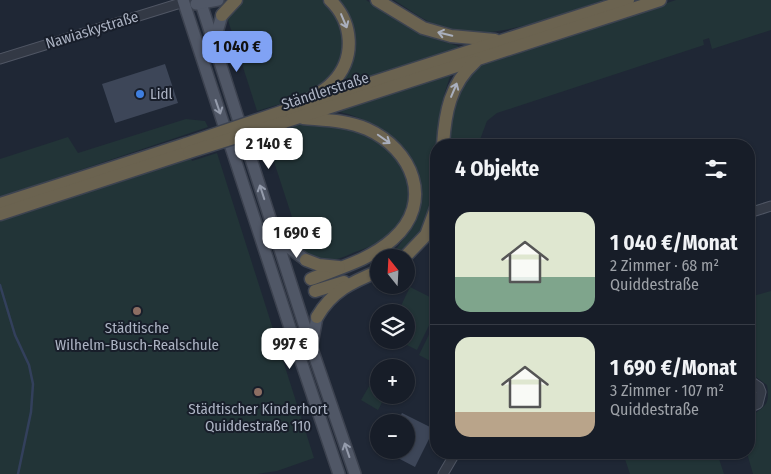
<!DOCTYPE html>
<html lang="de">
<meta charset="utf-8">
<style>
:root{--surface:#171d28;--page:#202630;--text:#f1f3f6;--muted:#9ea2a8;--line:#363b45;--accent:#80a2f4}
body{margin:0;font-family:"Fira Sans Condensed",sans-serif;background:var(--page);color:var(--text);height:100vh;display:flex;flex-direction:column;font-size:19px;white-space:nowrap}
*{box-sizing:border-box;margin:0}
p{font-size:16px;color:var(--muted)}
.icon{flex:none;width:28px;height:28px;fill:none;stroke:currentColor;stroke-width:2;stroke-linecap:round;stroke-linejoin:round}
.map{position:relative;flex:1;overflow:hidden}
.sheet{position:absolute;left:430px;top:139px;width:325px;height:320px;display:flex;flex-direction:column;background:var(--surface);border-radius:20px;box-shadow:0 1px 4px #0004,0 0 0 1px var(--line)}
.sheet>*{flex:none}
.needle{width:32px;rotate:342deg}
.buttons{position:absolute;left:370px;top:249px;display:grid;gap:10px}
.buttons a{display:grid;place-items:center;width:45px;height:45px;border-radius:50%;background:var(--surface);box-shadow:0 1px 4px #0004,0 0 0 1px var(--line);font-size:25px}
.price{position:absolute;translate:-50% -42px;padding:0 11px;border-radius:10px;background:#fff;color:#222;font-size:16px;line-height:32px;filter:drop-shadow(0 1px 2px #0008)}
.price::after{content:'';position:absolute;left:50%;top:30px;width:15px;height:11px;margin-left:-8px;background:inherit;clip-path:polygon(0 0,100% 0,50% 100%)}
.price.on{background:var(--accent);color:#111}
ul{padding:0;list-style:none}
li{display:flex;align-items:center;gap:15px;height:125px;padding:0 25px}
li+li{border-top:1px solid var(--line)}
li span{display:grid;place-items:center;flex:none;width:140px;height:100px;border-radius:15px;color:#555}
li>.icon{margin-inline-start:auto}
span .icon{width:60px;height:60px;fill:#fffc;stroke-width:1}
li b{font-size:21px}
h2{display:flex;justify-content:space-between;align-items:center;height:60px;padding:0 25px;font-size:21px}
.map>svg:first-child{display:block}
</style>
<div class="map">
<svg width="771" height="474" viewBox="0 0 771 474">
<rect width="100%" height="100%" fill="#1f2735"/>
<g fill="#223437">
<path d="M244,0H322L334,12L343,33V57L333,76L307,96L257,111L226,14Z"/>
<path d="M338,0H366L425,36L458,46V48L369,78L368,75L354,80V82L344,84C345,77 350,70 353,63C359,42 354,15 338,0Z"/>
<path d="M394,0H604C554,16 484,48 433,24C419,17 407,8 394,0Z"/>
<path d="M676,0H771V30L712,49L709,38L703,40L704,45L497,113L487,121L478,145H450C453,110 450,84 483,63Z"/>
<path d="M451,73C447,87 442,99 440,113C435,157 442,213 408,247C401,254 396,257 385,257C399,249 399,245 408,232C434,192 420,156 382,130C372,123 362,119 351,115C346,113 340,113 337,110Z"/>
<path d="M186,119L205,121L208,127L0,197V159L68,137L78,153Z"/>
<path d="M312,122C328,125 346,126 361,132C371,136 381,144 389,151C414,174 415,211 389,235C380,243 367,248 355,252C346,256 336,261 326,260C319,260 311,257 304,254L266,137L286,130V128Z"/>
<path d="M217,153L314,458L277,471L257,474H0V220L191,158L192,161Z"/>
<path d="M410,287L436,300V311L417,350L397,340H406V312H398Z"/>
<path d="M771,291V474H753L747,453L749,452V419C762,405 771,409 767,385L749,372V297Z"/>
<path d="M436,320V364L419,355Z"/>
<path d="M371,383L379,387V395H386L378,410L361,400Z"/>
<path d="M623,453H717L724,474H630Z"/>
</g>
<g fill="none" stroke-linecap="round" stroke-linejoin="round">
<path stroke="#33405c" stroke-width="2.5" d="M0,285L15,335L29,365L33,384L31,412L18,474"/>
</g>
<g fill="#3d4658">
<path d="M165,64L178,103L115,123L102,84Z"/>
<path d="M402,413L434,429L415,467L396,457L394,450H406V422H397Z"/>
</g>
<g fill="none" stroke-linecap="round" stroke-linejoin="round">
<g stroke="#505664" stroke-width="11">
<g id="minor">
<path d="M0,59L184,2"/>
<path d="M749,213L771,206"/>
<path d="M749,380L759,387L761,392L758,404L749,408"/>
<path d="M443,474L456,452"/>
</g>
</g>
<g stroke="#3c424f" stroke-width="14">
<g id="major">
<path d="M183,0L296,346L339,474"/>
<path d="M200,0L311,346L355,474"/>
<path d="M196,4L218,0"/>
<path d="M214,43L222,15"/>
<path d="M277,239L306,260"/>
<path d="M312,344L317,317"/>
</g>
</g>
<g stroke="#3d4350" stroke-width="15">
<g id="highway">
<path d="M377,0L423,28L451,36L495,40"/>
<path d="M222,15L236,0"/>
<path d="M310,99C318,94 327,89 333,82C356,58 353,22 330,0"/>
<path d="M281,112L628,0"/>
<path d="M303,118C324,120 346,120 367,129C412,149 435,202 393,239C370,260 339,268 311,279"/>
<path d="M284,122L660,0"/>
<path d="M443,145C445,113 450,84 475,62"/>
<path d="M0,204L186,144"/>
<path d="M0,214L189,152"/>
<path d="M404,258L426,235L436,208"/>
<path d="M306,260L319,265L339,267"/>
<path d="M315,291L344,282"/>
<path d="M317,317C332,291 352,282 379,271"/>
</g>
</g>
<use href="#minor" stroke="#333945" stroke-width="9"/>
<use href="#major" stroke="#505766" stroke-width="11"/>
<use href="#highway" stroke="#6b6350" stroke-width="12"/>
<g stroke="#3d4350" stroke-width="15" stroke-linecap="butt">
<g id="highway-bridge">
<path d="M186,144L281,112"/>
<path d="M189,152L284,122"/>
</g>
</g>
<use href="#highway-bridge" stroke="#6b6350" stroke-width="12"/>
</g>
<defs><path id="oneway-shaft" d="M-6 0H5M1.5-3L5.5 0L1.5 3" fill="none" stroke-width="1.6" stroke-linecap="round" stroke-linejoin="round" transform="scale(1.25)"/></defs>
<g stroke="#a9afbd">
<use href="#oneway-shaft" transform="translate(344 21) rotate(67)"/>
<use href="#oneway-shaft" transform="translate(445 34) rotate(-167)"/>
<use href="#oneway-shaft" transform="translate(454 90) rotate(-67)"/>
<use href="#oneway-shaft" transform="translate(384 139) rotate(35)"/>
</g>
<g stroke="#959cac">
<use href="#oneway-shaft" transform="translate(218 107) rotate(71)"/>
<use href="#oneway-shaft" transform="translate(262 192) rotate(-108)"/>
<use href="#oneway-shaft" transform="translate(347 450) rotate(-109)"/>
</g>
<circle fill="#3f7fe0" stroke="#181e2a" stroke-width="2" cx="140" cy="94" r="5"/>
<g fill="#8d6e63" stroke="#181e2a" stroke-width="2">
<circle cx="137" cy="311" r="5"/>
<circle cx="258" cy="392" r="5"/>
</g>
<g text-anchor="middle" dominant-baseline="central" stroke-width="4" stroke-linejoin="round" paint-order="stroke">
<g font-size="15" fill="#acb3c3" stroke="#181e2a">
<text transform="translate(92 30) rotate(-17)">Nawiaskystraße</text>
<text transform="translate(325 91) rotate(-18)">Ständlerstraße</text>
</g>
<g font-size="15" fill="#acb3c3" stroke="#181e2a">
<text x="150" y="94" text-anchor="start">Lidl</text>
<text x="137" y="328">Städtische<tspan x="137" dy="17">Wilhelm-Busch-Realschule</tspan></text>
<text x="258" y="409">Städtischer Kinderhort<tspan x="258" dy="17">Quiddestraße 110</tspan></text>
</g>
</g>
</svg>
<div class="buttons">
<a><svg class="needle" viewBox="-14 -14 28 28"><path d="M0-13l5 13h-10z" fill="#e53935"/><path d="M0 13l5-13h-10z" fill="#9ea2a8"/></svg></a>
<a><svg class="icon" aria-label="layers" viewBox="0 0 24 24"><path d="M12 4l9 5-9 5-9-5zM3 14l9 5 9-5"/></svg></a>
<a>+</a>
<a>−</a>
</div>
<b class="price on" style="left:237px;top:73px">1 040 €</b>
<b class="price" style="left:269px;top:170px">2 140 €</b>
<b class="price" style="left:297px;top:259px">1 690 €</b>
<b class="price" style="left:290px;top:370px">997 €</b>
<section class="sheet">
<h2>4 Objekte<svg class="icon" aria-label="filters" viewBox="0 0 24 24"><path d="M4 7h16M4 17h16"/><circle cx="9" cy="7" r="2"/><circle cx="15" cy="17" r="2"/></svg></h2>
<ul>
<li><span style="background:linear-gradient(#dfe7d0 65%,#7fa58c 0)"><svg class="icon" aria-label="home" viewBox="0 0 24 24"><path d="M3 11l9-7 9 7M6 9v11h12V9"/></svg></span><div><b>1 040 €/Monat</b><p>2 Zimmer · 68 m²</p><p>Quiddestraße</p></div></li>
<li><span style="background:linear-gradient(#dfe7d0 75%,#b9a48a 0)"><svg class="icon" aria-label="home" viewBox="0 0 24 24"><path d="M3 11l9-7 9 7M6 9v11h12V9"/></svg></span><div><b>1 690 €/Monat</b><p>3 Zimmer · 107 m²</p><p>Quiddestraße</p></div></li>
</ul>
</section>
</div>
